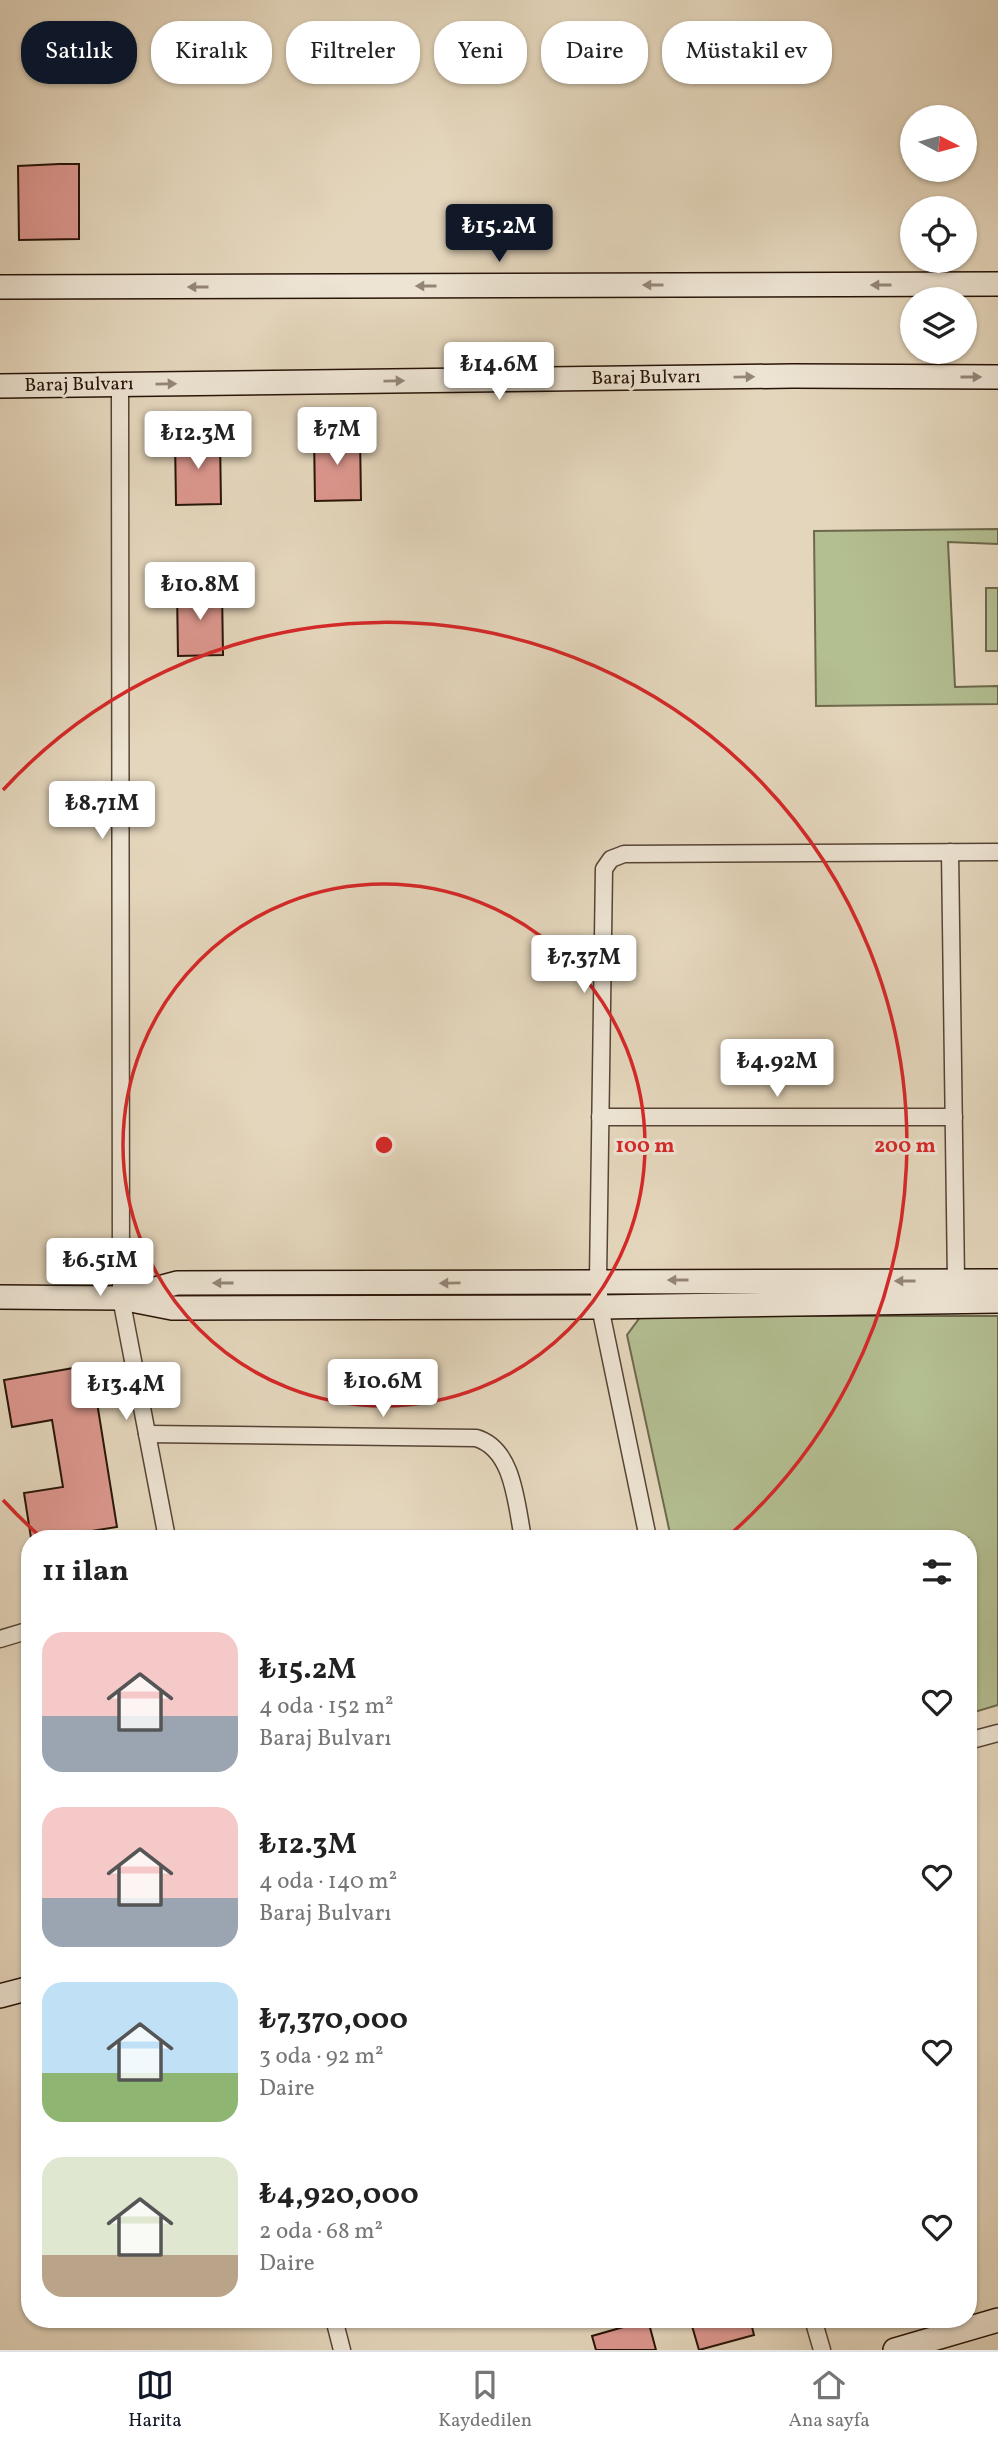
<!DOCTYPE html>
<html lang="tr">
<meta charset="utf-8">
<style>
:root{--surface:#fff;--page:#f2f2f2;--text:#222;--muted:#767676;--line:#e0e0e0;--accent:#111827}
body{margin:0;font-family:Vollkorn,serif;background:var(--page);color:var(--text);height:100vh;display:flex;flex-direction:column;font-size:26px;white-space:nowrap}
*{box-sizing:border-box;margin:0}
p{font-size:23px;color:var(--muted)}
.icon{flex:none;width:38px;height:38px;fill:none;stroke:currentColor;stroke-width:2;stroke-linecap:round;stroke-linejoin:round}
.map{position:relative;flex:1;overflow:hidden}
.sheet{position:absolute;left:21px;top:1530px;width:956px;height:798px;display:flex;flex-direction:column;background:var(--surface);border-radius:28px;box-shadow:0 2px 5px #0004}
.sheet>*{flex:none}
.banner{position:absolute;left:21px;top:21px;width:957px;height:63px;display:flex;gap:14px}
.needle{width:46px;rotate:96deg}
.fabs{position:absolute;left:900px;top:105px;display:grid;gap:14px}
.fabs a{display:grid;place-items:center;width:77px;height:77px;border-radius:50%;background:var(--surface);box-shadow:0 2px 5px #0004;font-size:35px}
.price{position:absolute;translate:-50% -60px;padding:0 16px;border-radius:7px;background:#fff;color:#222;font-size:23px;line-height:46px;filter:drop-shadow(0 2px 4px #0008)}
.price::after{content:'';position:absolute;left:50%;top:42px;width:21px;height:16px;margin-left:-10px;background:inherit;clip-path:polygon(0 0,100% 0,50% 100%)}
.price.active{background:var(--accent);color:#fff}
ul{padding:0;list-style:none}
li{display:flex;align-items:center;gap:21px;height:175px;padding:0 21px}
li span{display:grid;place-items:center;flex:none;width:196px;height:140px;border-radius:21px;color:#555}
li>.icon{margin-inline-start:auto}
span .icon{width:84px;height:84px;fill:#fffc;stroke-width:1}
li b{font-size:30px}
h2{display:flex;justify-content:space-between;align-items:center;height:84px;padding:0 21px;font-size:30px}
.pill{padding:0 24px;border-radius:28px;background:var(--surface);box-shadow:0 2px 5px #0004;font-size:24px;line-height:63px}
.pill.active{background:var(--accent);color:#fff}
.tab-bar{display:flex;justify-content:space-around;align-items:center;height:98px;border-top:2px solid var(--line);background:var(--surface);font-size:19px;color:var(--muted)}
.tab-bar a{display:grid;justify-items:center;gap:4px}
.tab-bar .active{color:var(--accent)}
.map>svg:first-child{display:block}
</style>
<div class="map">
<svg width="998" height="2350" viewBox="0 0 998 2350">
<rect width="100%" height="100%" fill="#e4d6bc"/>
<filter id="stains"><feTurbulence type="fractalNoise" baseFrequency=".00286" numOctaves="4"/><feColorMatrix values="0 0 0 0 .2 0 0 0 0 .09 0 0 0 0 .02 0 0 0 .5 -.17"/></filter>
<radialGradient id="worn" r=".72"><stop offset=".6" stop-color="#630" stop-opacity="0"/><stop offset="1" stop-color="#630" stop-opacity=".3"/></radialGradient>
<g fill="#b3be91" stroke="#6e694c" stroke-width="2">
<path d="M998,529V544L948,542L955,687L998,686V704L816,706L814,531Z"/>
<rect x="986" y="588" width="12" height="63"/>
<path d="M641,1316H998V1705L968,1714V1538H671L627,1335Z"/>
</g>
<g fill="#dd978f" stroke="#281408" stroke-width="2">
<path d="M59,164H79V239L19,240L18,166Z"/>
<path d="M314,434H360L361,500L315,501Z"/>
<path d="M175,438H220L221,504L176,505Z"/>
<path d="M222,589L223,655L178,656L177,590Z"/>
<path d="M91,1365L117,1527L47,1538H31L24,1493L63,1487L52,1420L12,1427L4,1380Z"/>
<path d="M690,2319H750L754,2335L699,2350Z"/>
<path d="M648,2320L656,2350H596L592,2336Z"/>
</g>
<g fill="none" stroke-linecap="round" stroke-linejoin="round">
<g stroke="#574435" stroke-width="19">
<g id="street">
<path d="M120,385L121,1298L167,1538"/>
<path d="M950,852L956,1281"/>
<path d="M600,1117H954"/>
<path d="M147,1434L476,1438C514,1449 516,1504 523,1538"/>
<path d="M648,1538L600,1307L598,1280L604,869L611,859L624,854L998,852"/>
<path d="M0,1639L30,1630"/>
<path d="M968,1741L998,1733"/>
<path d="M334,2319L342,2350"/>
<path d="M813,2319L822,2350"/>
</g>
</g>
<g stroke="#281408" stroke-width="26">
<g id="secondary">
<path d="M0,287L998,284"/>
<path d="M0,386L793,376L998,377"/>
<path d="M998,1281L177,1283L121,1298L172,1308L600,1307L998,1301"/>
<path d="M0,1297L121,1298"/>
<path d="M0,1996L30,1988"/>
<path d="M895,2350L998,2320"/>
</g>
</g>
<use href="#street" stroke="#ede4d3" stroke-width="16"/>
<use href="#secondary" stroke="#ede4d3" stroke-width="23"/>
</g>
<defs><path id="oneway-solid" d="M-6-.8H1V-3.2L6.5 0L1 3.2V.8H-6Z" transform="scale(1.75)"/></defs>
<g fill="#948678">
<use href="#oneway-solid" transform="translate(653 285) rotate(180)"/>
<use href="#oneway-solid" transform="translate(881 285) rotate(180)"/>
<use href="#oneway-solid" transform="translate(426 286) rotate(180)"/>
<use href="#oneway-solid" transform="translate(198 287) rotate(180)"/>
<use href="#oneway-solid" transform="translate(744 377) rotate(-1)"/>
<use href="#oneway-solid" transform="translate(971 377)"/>
<use href="#oneway-solid" transform="translate(394 381) rotate(-1)"/>
<use href="#oneway-solid" transform="translate(166 384) rotate(-1)"/>
<use href="#oneway-solid" transform="translate(678 1280) rotate(-180)"/>
<use href="#oneway-solid" transform="translate(905 1281) rotate(-180)"/>
<use href="#oneway-solid" transform="translate(223 1283) rotate(-180)"/>
<use href="#oneway-solid" transform="translate(450 1283) rotate(179)"/>
</g>
<g fill="none" stroke="#d62828" stroke-width="3.5">
<circle cx="384" cy="1145" r="261"/>
<path d="M42 1538A521 521 0 0 1 3 1500M3 790A521 521 0 1 1 726 1538"/>
</g>
<g text-anchor="middle" dominant-baseline="central" stroke-width="6" stroke-linejoin="round" paint-order="stroke">
<g font-size="19" fill="#281408" stroke="#ede4d3">
<text transform="translate(646 378) rotate(-1)">Baraj Bulvarı</text>
<text transform="translate(79 385) rotate(-1)">Baraj Bulvarı</text>
</g>
</g>
<circle cx="384" cy="1145" r="10" fill="#d62828" stroke="#ede4d3" stroke-width="3.5"/>
<g font-size="21" text-anchor="middle" font-weight="bold" fill="#d62828" stroke="#ede4d3" stroke-width="6" stroke-linejoin="round" paint-order="stroke">
<text x="645" y="1152">100 m</text>
<text x="905" y="1152">200 m</text>
</g>
<rect width="100%" height="100%" filter="url(#stains)"/>
<rect width="100%" height="100%" fill="url(#worn)"/>
</svg>
<div class="fabs">
<a><svg class="needle" viewBox="-14 -14 28 28"><path d="M0-13l5 13h-10z" fill="#e53935"/><path d="M0 13l5-13h-10z" fill="#767676"/></svg></a>
<a><svg class="icon" aria-label="locate" viewBox="0 0 24 24"><circle cx="12" cy="12" r="6"/><path d="M12 2v4M12 18v4M2 12h4M18 12h4"/></svg></a>
<a><svg class="icon" aria-label="layers" viewBox="0 0 24 24"><path d="M12 4l9 5-9 5-9-5zM3 14l9 5 9-5"/></svg></a>
</div>
<b class="price active" style="left:499px;top:264px">₺15.2M</b>
<b class="price" style="left:499px;top:402px">₺14.6M</b>
<b class="price" style="left:337px;top:467px">₺7M</b>
<b class="price" style="left:198px;top:471px">₺12.3M</b>
<b class="price" style="left:200px;top:622px">₺10.8M</b>
<b class="price" style="left:102px;top:841px">₺8.71M</b>
<b class="price" style="left:584px;top:995px">₺7.37M</b>
<b class="price" style="left:777px;top:1099px">₺4.92M</b>
<b class="price" style="left:100px;top:1298px">₺6.51M</b>
<b class="price" style="left:383px;top:1419px">₺10.6M</b>
<b class="price" style="left:126px;top:1422px">₺13.4M</b>
<div class="banner">
<a class="pill active">Satılık</a>
<a class="pill">Kiralık</a>
<a class="pill">Filtreler</a>
<a class="pill">Yeni</a>
<a class="pill">Daire</a>
<a class="pill">Müstakil ev</a>
</div>
<section class="sheet">
<h2>11 ilan<svg class="icon" aria-label="filters" viewBox="0 0 24 24"><path d="M4 7h16M4 17h16"/><circle cx="9" cy="7" r="2"/><circle cx="15" cy="17" r="2"/></svg></h2>
<ul>
<li><span style="background:linear-gradient(#f6c9c9 60%,#9aa5b1 0)"><svg class="icon" aria-label="home" viewBox="0 0 24 24"><path d="M3 11l9-7 9 7M6 9v11h12V9"/></svg></span><div><b>₺15.2M</b><p>4 oda · 152 m²</p><p>Baraj Bulvarı</p></div><svg class="icon" aria-label="heart" viewBox="0 0 24 24"><path d="M12 20l-8-8c-3-5 5-10 8-4 3-6 11-1 8 4z"/></svg></li>
<li><span style="background:linear-gradient(#f6c9c9 65%,#9aa5b1 0)"><svg class="icon" aria-label="home" viewBox="0 0 24 24"><path d="M3 11l9-7 9 7M6 9v11h12V9"/></svg></span><div><b>₺12.3M</b><p>4 oda · 140 m²</p><p>Baraj Bulvarı</p></div><svg class="icon" aria-label="heart" viewBox="0 0 24 24"><path d="M12 20l-8-8c-3-5 5-10 8-4 3-6 11-1 8 4z"/></svg></li>
<li><span style="background:linear-gradient(#bfe0f5 65%,#8fb573 0)"><svg class="icon" aria-label="home" viewBox="0 0 24 24"><path d="M3 11l9-7 9 7M6 9v11h12V9"/></svg></span><div><b>₺7,370,000</b><p>3 oda · 92 m²</p><p>Daire</p></div><svg class="icon" aria-label="heart" viewBox="0 0 24 24"><path d="M12 20l-8-8c-3-5 5-10 8-4 3-6 11-1 8 4z"/></svg></li>
<li><span style="background:linear-gradient(#dfe7d0 70%,#b9a48a 0)"><svg class="icon" aria-label="home" viewBox="0 0 24 24"><path d="M3 11l9-7 9 7M6 9v11h12V9"/></svg></span><div><b>₺4,920,000</b><p>2 oda · 68 m²</p><p>Daire</p></div><svg class="icon" aria-label="heart" viewBox="0 0 24 24"><path d="M12 20l-8-8c-3-5 5-10 8-4 3-6 11-1 8 4z"/></svg></li>
</ul>
</section>
</div>
<nav class="tab-bar">
<a class="active"><svg class="icon" aria-label="map" viewBox="0 0 24 24"><path d="M3 6l6-2 6 2 6-2v14l-6 2-6-2-6 2zM9 4v14M15 6v14"/></svg>Harita</a>
<a><svg class="icon" aria-label="saved" viewBox="0 0 24 24"><path d="M7 4h10v16l-5-4-5 4z"/></svg>Kaydedilen</a>
<a><svg class="icon" aria-label="home" viewBox="0 0 24 24"><path d="M3 11l9-7 9 7M6 9v11h12V9"/></svg>Ana sayfa</a>
</nav>
